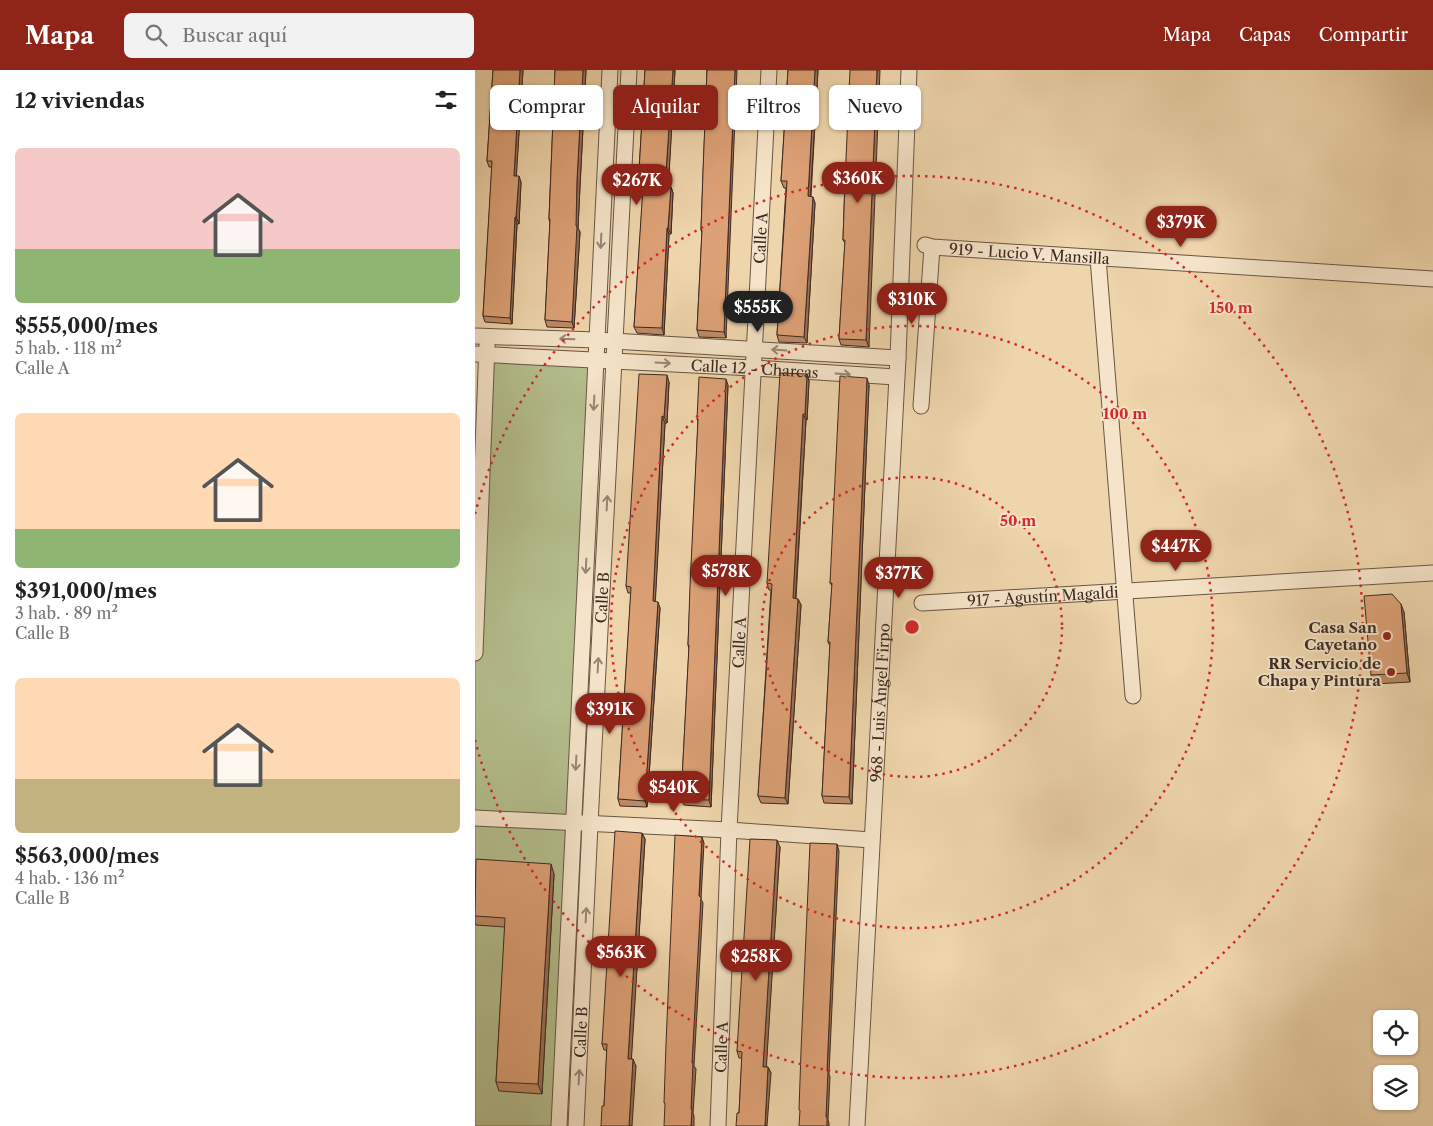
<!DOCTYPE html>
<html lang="es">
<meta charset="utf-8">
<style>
:root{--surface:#fff;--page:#f2f2f2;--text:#222;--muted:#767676;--accent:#8f2418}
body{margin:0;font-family:"Libre Caslon Text",serif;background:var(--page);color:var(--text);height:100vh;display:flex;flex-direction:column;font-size:19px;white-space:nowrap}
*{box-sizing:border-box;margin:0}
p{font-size:16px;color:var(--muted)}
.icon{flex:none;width:28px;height:28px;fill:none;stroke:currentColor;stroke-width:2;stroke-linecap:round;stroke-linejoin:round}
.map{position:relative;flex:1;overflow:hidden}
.details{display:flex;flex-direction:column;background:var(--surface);width:475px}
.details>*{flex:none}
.hud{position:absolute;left:15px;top:15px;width:475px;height:45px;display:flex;gap:10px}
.fabs{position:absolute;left:898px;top:940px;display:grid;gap:10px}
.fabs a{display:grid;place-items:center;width:45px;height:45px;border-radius:8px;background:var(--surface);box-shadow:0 1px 4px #0004;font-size:25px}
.price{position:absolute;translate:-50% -42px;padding:0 11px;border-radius:18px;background:var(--accent);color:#fff;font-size:16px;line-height:32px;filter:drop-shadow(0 1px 2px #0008)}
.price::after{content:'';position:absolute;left:50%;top:30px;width:15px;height:11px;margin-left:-8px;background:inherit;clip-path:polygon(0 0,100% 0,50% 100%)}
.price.on{background:#222;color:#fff}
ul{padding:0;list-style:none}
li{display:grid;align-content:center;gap:10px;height:265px;padding:0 15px}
li span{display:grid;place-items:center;height:155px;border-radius:8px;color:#555}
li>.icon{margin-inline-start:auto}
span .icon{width:90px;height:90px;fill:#fffc;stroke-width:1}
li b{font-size:21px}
h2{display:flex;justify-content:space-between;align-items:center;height:60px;padding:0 15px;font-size:21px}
.pill{padding:0 18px;border-radius:8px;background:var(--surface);box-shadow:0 1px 4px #0004;font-size:18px;line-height:45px}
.pill.on{background:var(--accent);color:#fff}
header{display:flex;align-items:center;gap:30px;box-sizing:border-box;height:70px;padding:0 25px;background:var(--accent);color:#fff}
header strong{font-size:24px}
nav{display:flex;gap:28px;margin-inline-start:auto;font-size:18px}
.search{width:350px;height:45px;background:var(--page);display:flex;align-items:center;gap:12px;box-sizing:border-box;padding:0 18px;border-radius:8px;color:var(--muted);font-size:19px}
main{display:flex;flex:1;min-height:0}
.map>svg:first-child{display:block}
</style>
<header>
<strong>Mapa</strong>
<div class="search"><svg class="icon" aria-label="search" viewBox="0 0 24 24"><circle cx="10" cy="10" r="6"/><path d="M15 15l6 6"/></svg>Buscar aquí</div>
<nav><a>Mapa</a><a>Capas</a><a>Compartir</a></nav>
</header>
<main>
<section class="details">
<h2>12 viviendas<svg class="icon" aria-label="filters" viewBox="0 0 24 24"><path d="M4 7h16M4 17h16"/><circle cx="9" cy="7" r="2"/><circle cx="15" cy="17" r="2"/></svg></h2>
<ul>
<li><span style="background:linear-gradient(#f6c9c9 65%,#8fb573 0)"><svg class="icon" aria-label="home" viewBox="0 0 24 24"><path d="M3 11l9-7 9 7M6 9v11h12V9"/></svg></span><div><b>$555,000/mes</b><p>5 hab. · 118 m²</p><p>Calle A</p></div></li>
<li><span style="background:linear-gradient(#ffd9b3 75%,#8fb573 0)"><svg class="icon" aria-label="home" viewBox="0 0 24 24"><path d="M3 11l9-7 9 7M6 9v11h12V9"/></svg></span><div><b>$391,000/mes</b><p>3 hab. · 89 m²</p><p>Calle B</p></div></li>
<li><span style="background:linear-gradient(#ffd9b3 65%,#c2b280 0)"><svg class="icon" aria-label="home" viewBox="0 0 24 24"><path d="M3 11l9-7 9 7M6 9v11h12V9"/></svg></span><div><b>$563,000/mes</b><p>4 hab. · 136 m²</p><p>Calle B</p></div></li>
</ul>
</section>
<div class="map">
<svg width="958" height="1056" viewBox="0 0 958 1056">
<rect width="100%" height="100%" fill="#efd5ac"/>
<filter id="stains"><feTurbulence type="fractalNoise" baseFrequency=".004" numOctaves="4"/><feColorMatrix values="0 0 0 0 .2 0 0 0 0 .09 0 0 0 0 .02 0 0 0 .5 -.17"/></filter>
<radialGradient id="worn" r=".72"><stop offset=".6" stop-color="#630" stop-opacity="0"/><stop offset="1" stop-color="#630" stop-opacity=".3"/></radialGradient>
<path fill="#b4be8d" stroke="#787458" d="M12,284L121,290L84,1056H0V583Z"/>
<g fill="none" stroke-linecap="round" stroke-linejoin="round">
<g stroke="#695545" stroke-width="17">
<g id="street">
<path id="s1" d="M450,175L457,177L958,209"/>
<path d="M623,188L658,626"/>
<path d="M0,266L121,270L423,288"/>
<path id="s2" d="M0,284L278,298L421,307"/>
<path d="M446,336L457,177"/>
<path id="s3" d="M447,533L958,503"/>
<path d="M0,583L12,275"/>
<path d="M0,748L254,760L396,770"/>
<path d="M84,1056L135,0"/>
<path id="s4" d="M101,1056L115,754L154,0"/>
<path id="s5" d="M243,1056L254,760L294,0"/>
<path id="s6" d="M382,1056L423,288L434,0"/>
</g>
</g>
<use href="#street" stroke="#f5e4c9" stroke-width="15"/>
</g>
<g fill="#be8a65" stroke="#3c2a23">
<path d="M18,0H48L41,106L46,112L44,154H42L37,254L10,252L8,246L17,97H14L12,91Z"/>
<path d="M80,0H111L105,116L103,158L105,162L99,258L72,257L70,250L75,153L74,149Z"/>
<path d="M170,0H200L193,117H196L198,123L196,164H194L189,265L162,263L159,257L169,108L166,107L164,101Z"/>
<path d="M232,0L251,268L224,267L222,260L227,163L226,160Z"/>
<path d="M313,0H343L336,126L340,133L332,273L304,272L302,265L311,118H309L306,111Z"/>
<path d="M370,111L394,277L366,275L364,269L370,173L368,170Z"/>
<path d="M332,304L334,311L332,350H331L321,529H323L326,535L313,734L286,733L283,726L296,520H294L292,513Z"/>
<path d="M194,312L192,353H190L180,531L185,538L172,737L145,736L143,729L156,523H153L151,516Z"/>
<path d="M253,315L236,737L209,735L206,729L214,579L213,575L223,352L222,349Z"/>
<path d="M394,315L377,734L349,733L347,726L355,576L353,572L357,516L355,513Z"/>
<path d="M929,542L935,612L899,614L896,605Z"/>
<path d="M167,763L170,769L156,989L161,996L129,1036L132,980H129L127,974Z"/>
<path d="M305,777L291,997H293L296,1003L264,1043L267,988H264L262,981Z"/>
<path d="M0,800L79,804L67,1024L24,1021L21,1012L30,857L1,855L0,853Z"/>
</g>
<g fill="#9b7153" stroke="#3c2a23">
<path d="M45,0H48L41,112L39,106Z"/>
<path d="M108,0H111L105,116L103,158L105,162L99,258L97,252L102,110Z"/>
<path d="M198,0H200L193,123L190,116Z"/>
<path d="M260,0H262L251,268L249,262Z"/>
<path d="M340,0H343L335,133L333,126Z"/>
<path d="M402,0H405L394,277L391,270Z"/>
<path d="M44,106L46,112L44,154L41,147Z"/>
<path d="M196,117L198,123L196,164L193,158Z"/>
<path d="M338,127L340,133L332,273L329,267Z"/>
<path d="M40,147L42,154L37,254L35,248Z"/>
<path d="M192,158L194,164L189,265L187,258Z"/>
<path d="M332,304L334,311L332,350L330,344Z"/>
<path d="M192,305L194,312L192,353L189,347Z"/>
<path d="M392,308L394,315L377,734L374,727Z"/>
<path d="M251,309L253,315L236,737L234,730Z"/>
<path d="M328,344L331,350L320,535L318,528Z"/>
<path d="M187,346L190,353L180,538L178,531Z"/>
<path d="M323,529L326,535L313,734L310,728Z"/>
<path d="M183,532L185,538L172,737L170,731Z"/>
<path d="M926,534L929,542L935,612L932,603Z"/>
<path d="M167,763L170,769L156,996L153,989Z"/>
<path d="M227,767L229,773L226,829L228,833L219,996L221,999L218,1043L219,1046V1056H216V1039L217,993Z"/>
<path d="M302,770L305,777L291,1003L288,997Z"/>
<path d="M362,774L364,781L354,1004L355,1007L353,1050L354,1053V1056H352L351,1047L352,1001Z"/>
<path d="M76,794L79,804L67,1024L63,1014Z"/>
<path d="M158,989L161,996L157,1056H154Z"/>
<path d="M293,997L296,1003L292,1056H290Z"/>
</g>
<g fill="#dda176" stroke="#3c2a23">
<path d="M18,0H45L39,106H44L41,147H40L35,248L8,246L17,91H12Z"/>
<path d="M80,0H108L102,110L101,156H102L97,252L70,250L75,149H74Z"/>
<path d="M170,0H198L190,116L196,117L193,158H192L187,258L159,257L169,101H164Z"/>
<path d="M232,0H260L249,262L222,260L227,160H226L228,101Z"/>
<path d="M313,0H340L333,126L338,127L329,267L302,265L312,111H306Z"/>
<path d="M375,0H402L391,270L364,269L370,170H368L370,111Z"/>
<path d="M305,303L332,304L330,344H328L318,528L323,529L310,728L283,726L297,514L292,513Z"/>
<path d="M164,304L192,305L189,347L187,346L178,531L183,532L170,731L143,729L156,517L151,516Z"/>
<path d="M365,306L392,308L374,727L347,726L355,572H353L357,513H355Z"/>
<path d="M224,307L251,309L234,730L206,729L214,575H213L215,516L223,349H222Z"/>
<path d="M917,524L926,534L932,603L896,605L889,526Z"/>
<path d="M140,761L167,763L153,989H158L154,1056H126L127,1036H129L132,974H127Z"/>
<path d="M200,765L227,767L224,826L226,827L217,993H218L216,1039H217L216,1056H189L190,1033H189L191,974Z"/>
<path d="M275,769L302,770L288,997H293L290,1056H261L262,1043H264L267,982L262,981Z"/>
<path d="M335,773L362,774L352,1001H353L351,1047H352V1056H324L325,1040H324L326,981Z"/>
<path d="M1,789L76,794L63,1014L21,1012L30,848L0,846Z"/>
</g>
<defs><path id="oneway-shaft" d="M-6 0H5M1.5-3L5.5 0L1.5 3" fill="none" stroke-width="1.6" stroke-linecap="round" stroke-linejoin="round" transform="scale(1.25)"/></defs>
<g stroke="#988776">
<use href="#oneway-shaft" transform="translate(126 171) rotate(93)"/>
<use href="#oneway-shaft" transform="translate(92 269) rotate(-178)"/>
<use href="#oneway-shaft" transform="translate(304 280) rotate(-176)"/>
<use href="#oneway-shaft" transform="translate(188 293) rotate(3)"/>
<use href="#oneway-shaft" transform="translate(368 304) rotate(4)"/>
<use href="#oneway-shaft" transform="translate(119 333) rotate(93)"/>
<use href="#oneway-shaft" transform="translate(132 433) rotate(-87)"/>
<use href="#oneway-shaft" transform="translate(111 496) rotate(93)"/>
<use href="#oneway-shaft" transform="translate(123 595) rotate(-87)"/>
<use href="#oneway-shaft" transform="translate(101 693) rotate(93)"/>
<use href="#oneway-shaft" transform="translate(111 845) rotate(-87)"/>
<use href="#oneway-shaft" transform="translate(104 1007) rotate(-87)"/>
</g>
<g fill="none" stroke="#d62828" stroke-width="2.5" stroke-dasharray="2.5 5">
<circle cx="437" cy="557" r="150"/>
<circle cx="437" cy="557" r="301"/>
<path d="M0 444A451 451 0 1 1 0 670"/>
</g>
<g fill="#8f2418" stroke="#f5e4c9" stroke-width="2">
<circle cx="912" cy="566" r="5"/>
<circle cx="916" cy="602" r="5"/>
</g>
<g text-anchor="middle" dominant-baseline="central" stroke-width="4" stroke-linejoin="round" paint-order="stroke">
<g font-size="15" fill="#3c2a23" stroke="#f5e4c9">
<text stroke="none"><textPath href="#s5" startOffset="889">Calle A</textPath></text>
<text stroke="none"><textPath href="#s1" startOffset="105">919 - Lucio V. Mansilla</textPath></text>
<text stroke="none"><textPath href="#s2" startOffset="280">Calle 12 - Charcas</textPath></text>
<text stroke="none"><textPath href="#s3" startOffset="121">917 - Agustín Magaldi</textPath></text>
<text stroke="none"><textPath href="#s4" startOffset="529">Calle B</textPath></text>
<text stroke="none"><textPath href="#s5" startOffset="484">Calle A</textPath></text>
<text stroke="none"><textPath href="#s6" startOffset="424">968 - Luis Ángel Firpo</textPath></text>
<text stroke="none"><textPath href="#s4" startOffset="94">Calle B</textPath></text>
<text stroke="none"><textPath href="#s5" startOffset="79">Calle A</textPath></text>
</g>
<g font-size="15" font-weight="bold" fill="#3c2a23" stroke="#f5e4c9" text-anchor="end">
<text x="902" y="557">Casa San<tspan x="902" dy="17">Cayetano</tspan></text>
<text x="906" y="593">RR Servicio de<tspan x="906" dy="17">Chapa y Pintura</tspan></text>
</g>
</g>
<circle cx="437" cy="557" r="8" fill="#d62828" stroke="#f5e4c9" stroke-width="2.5"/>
<g font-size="15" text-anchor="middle" font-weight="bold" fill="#d62828" stroke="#f5e4c9" stroke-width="4" stroke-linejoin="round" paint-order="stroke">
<text x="756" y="243">150 m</text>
<text x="650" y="349">100 m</text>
<text x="543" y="456">50 m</text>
</g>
<rect width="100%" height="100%" filter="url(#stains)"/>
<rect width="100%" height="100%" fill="url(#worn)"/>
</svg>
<div class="fabs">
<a><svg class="icon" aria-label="locate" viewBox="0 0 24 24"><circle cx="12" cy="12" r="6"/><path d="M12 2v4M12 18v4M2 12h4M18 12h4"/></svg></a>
<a><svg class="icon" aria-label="layers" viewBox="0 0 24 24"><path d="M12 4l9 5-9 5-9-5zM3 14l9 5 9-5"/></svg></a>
</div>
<b class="price" style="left:383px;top:134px">$360K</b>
<b class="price" style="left:162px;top:136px">$267K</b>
<b class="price" style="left:706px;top:178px">$379K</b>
<b class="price" style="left:437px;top:255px">$310K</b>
<b class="price on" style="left:283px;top:263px">$555K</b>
<b class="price" style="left:701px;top:502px">$447K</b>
<b class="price" style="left:251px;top:527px">$578K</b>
<b class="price" style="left:424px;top:529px">$377K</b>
<b class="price" style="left:135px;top:665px">$391K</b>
<b class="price" style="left:199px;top:743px">$540K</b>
<b class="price" style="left:146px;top:908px">$563K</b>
<b class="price" style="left:281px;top:912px">$258K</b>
<div class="hud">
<a class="pill">Comprar</a>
<a class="pill on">Alquilar</a>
<a class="pill">Filtros</a>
<a class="pill">Nuevo</a>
</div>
</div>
</main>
